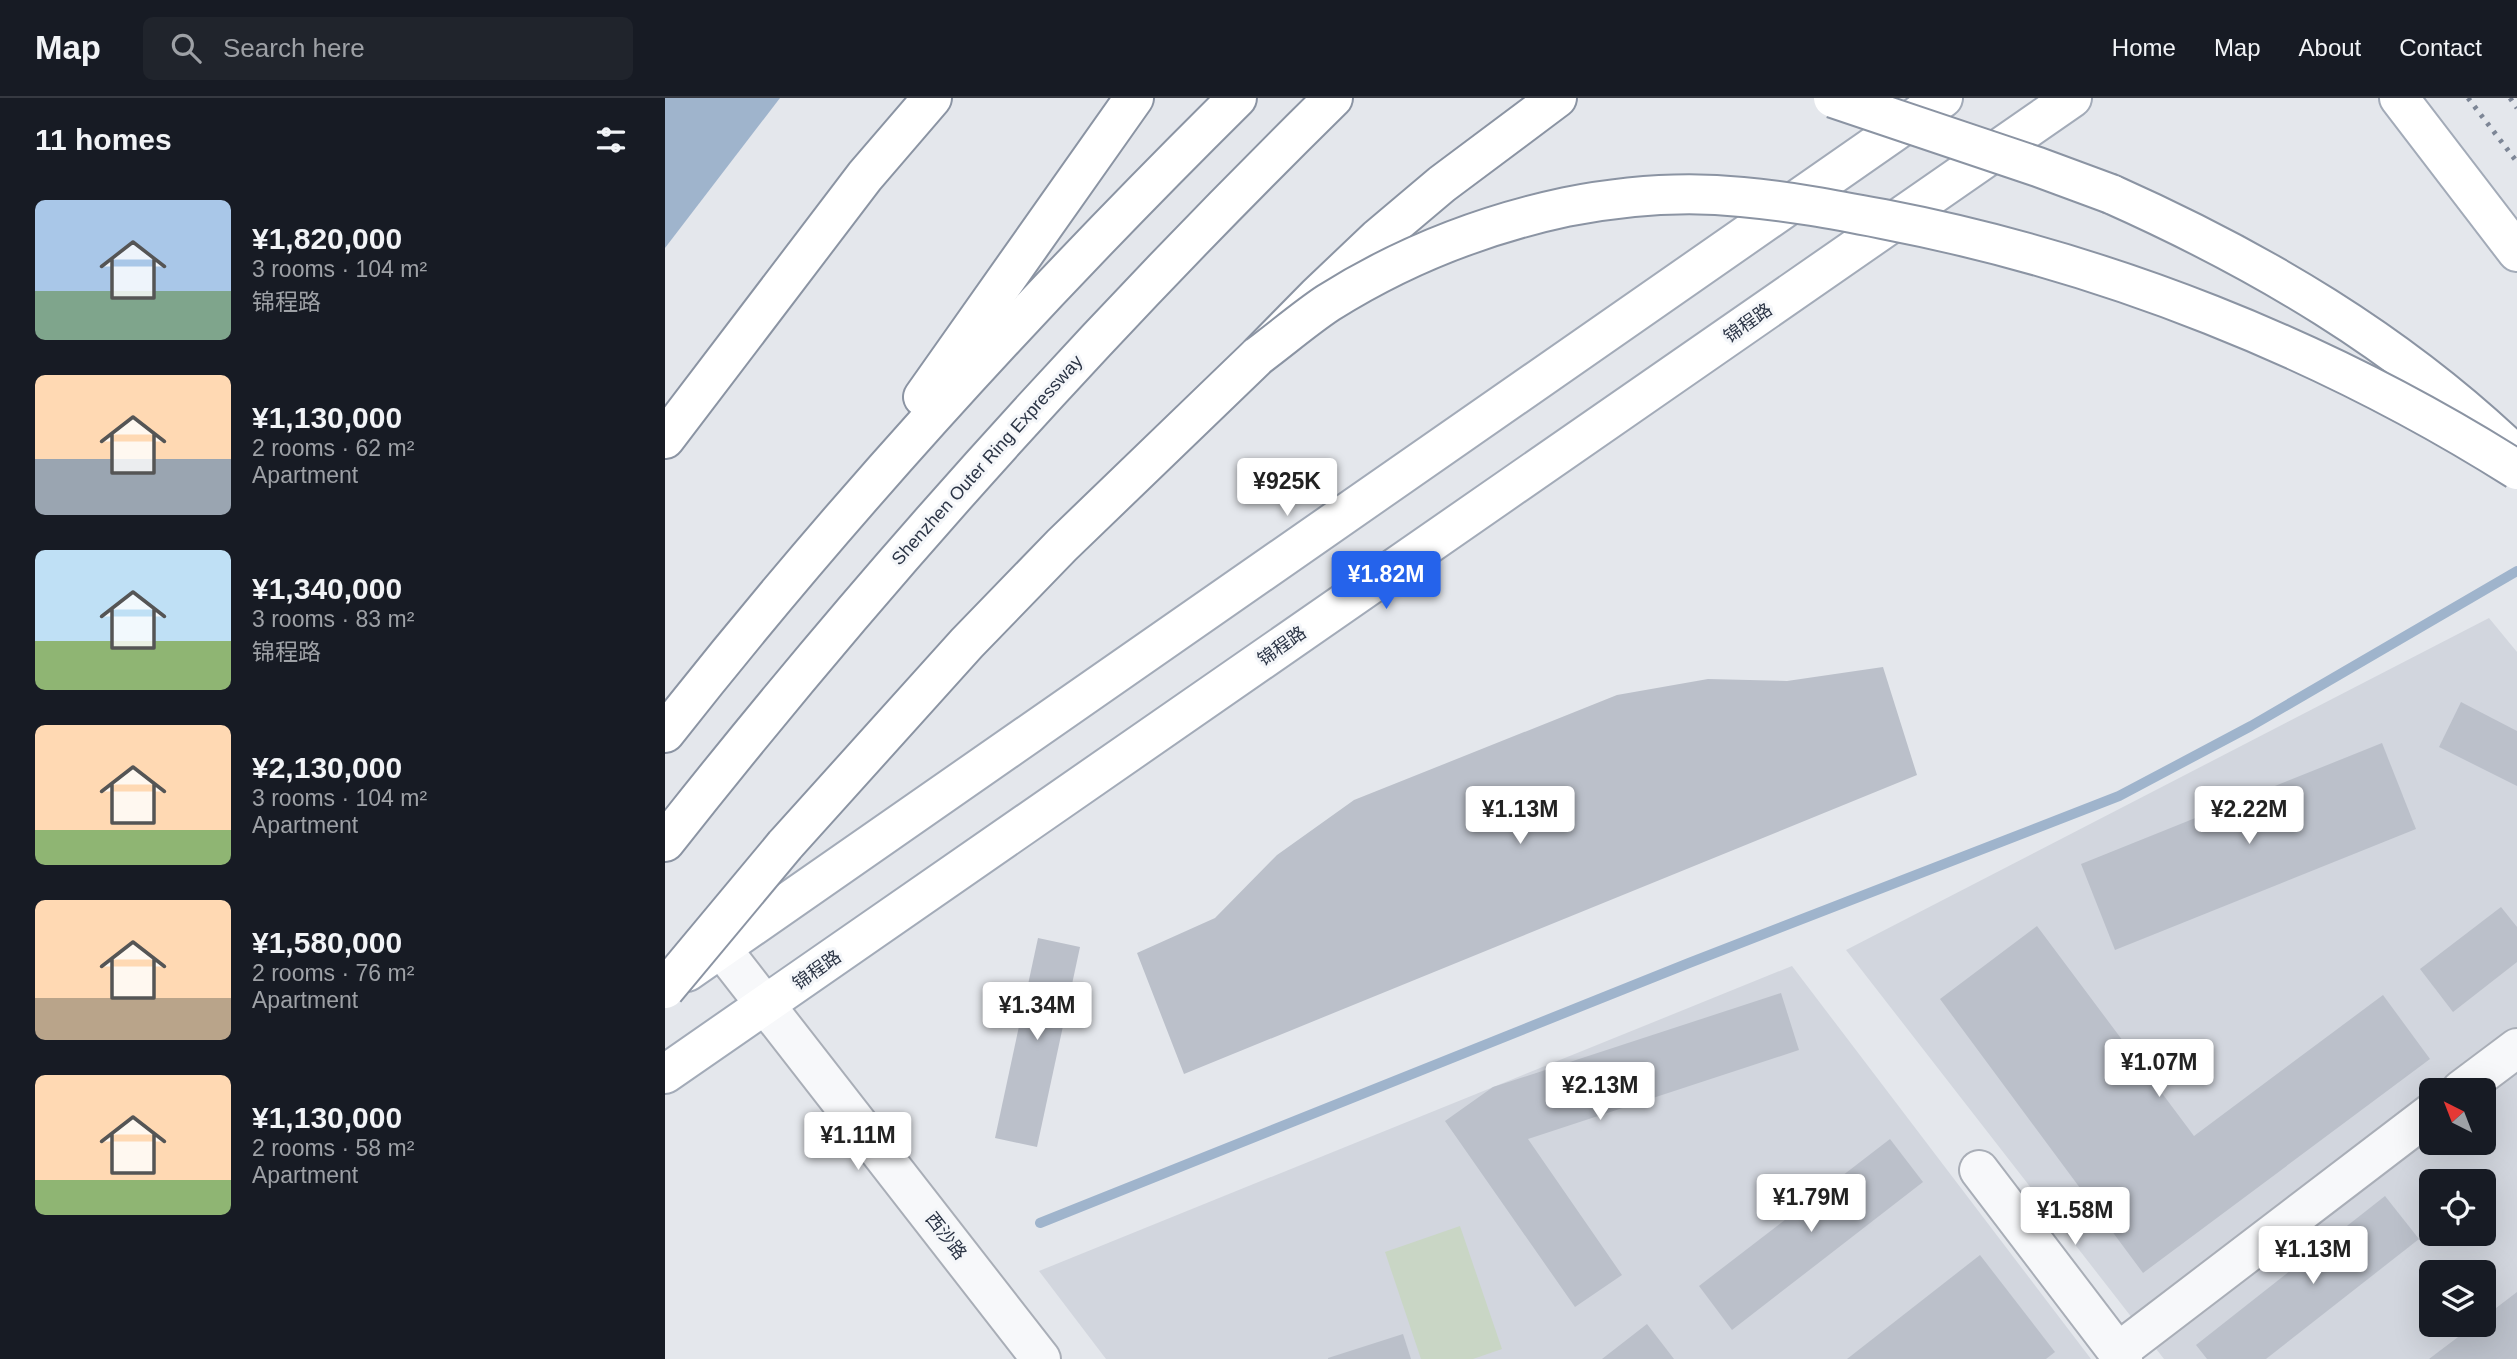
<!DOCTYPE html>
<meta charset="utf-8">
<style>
:root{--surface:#171b24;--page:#20242c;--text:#f1f3f6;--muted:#9ea1a6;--line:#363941;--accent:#2563eb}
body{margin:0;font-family:Arial,"Noto Sans SC",sans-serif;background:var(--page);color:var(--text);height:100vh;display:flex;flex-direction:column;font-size:26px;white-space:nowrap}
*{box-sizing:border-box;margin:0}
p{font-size:23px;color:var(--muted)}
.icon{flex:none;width:38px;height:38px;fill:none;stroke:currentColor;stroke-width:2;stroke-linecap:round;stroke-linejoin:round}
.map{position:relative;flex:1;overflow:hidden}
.drawer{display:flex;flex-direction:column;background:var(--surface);width:665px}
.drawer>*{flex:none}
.needle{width:46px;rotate:318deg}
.buttons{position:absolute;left:1754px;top:980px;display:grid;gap:14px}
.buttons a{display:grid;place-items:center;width:77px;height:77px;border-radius:10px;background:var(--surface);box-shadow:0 7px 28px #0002;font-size:35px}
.price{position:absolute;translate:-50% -60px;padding:0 16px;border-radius:7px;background:#fff;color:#222;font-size:23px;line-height:46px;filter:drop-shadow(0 2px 4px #0008)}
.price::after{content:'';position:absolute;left:50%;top:42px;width:21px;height:16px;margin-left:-10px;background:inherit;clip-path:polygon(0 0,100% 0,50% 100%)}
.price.selected{background:var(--accent);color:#fff}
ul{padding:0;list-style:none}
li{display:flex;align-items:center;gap:21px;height:175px;padding:0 35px}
li span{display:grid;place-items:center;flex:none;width:196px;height:140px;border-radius:10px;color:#555}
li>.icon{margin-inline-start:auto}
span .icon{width:84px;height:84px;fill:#fffc;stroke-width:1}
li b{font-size:30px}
h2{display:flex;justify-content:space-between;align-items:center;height:84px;padding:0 35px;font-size:30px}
header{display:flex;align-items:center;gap:42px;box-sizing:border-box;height:98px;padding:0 35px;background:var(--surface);border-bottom:2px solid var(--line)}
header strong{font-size:33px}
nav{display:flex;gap:38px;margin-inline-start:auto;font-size:24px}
.search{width:490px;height:63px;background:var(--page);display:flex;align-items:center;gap:18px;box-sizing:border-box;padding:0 24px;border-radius:10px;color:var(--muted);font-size:26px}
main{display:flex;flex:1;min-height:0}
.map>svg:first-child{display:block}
</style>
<header>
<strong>Map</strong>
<div class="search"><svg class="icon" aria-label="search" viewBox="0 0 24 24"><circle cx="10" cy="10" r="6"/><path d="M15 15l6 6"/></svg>Search here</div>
<nav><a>Home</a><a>Map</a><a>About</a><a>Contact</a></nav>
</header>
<main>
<section class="drawer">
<h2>11 homes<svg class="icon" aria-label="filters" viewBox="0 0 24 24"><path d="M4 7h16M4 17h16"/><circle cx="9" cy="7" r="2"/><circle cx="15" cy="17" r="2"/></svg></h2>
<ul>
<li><span style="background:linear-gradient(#a9c7e8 65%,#7fa58c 0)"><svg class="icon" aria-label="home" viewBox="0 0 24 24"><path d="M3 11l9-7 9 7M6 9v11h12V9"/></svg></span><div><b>¥1,820,000</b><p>3 rooms · 104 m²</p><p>锦程路</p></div></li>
<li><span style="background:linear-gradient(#ffd9b3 60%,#9aa5b1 0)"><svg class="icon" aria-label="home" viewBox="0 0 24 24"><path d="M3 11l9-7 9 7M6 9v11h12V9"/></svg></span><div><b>¥1,130,000</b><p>2 rooms · 62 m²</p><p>Apartment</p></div></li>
<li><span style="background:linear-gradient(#bfe0f5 65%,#8fb573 0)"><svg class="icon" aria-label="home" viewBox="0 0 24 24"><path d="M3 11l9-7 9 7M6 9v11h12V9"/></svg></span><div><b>¥1,340,000</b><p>3 rooms · 83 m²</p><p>锦程路</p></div></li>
<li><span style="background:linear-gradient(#ffd9b3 75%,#8fb573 0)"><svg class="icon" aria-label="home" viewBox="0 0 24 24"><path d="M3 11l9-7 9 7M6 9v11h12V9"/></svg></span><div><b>¥2,130,000</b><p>3 rooms · 104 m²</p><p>Apartment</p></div></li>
<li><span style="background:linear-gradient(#ffd9b3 70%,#b9a48a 0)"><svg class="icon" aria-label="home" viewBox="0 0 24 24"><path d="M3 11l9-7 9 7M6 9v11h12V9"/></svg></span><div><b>¥1,580,000</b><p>2 rooms · 76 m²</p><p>Apartment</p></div></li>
<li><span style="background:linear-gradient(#ffd9b3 75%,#8fb573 0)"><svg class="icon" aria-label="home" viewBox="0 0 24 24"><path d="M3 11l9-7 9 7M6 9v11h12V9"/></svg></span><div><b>¥1,130,000</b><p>2 rooms · 58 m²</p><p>Apartment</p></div></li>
</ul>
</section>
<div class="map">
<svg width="1852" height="1261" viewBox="0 0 1852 1261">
<rect width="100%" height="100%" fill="#e4e7ec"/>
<g fill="#d2d6de" fill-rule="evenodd">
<path d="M1824,520L1852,554V1261H1499L1181,852ZM1766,992H1818V1045H1766ZM1766,1083H1818V1136H1766ZM1766,1174H1818V1227H1766Z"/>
<path d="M1127,868L1426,1261H441L374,1173Z"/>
</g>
<path fill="#c9d6c5" d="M795,1128L837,1251L808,1261H756L720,1154Z"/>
<path fill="#9fb4cc" d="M0,0H115L0,150Z"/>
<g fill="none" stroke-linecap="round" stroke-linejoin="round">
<path stroke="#9fb4cc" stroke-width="10" d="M375,1125L1024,865L1454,698L1586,628L1852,473"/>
</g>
<g fill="#bbc0ca">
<path d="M1218,569L1252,677L519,976L472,855L550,820L612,757L689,702L952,597L1043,581L1122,583Z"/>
<path d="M1796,604L1852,633V688L1774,649Z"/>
<path d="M1717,645L1751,731L1450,852L1416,766Z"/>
<path d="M1836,809L1852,829V864L1788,914L1755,871Z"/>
<path d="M1372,828L1529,1038L1718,897L1765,961L1478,1175L1275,901Z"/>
<path d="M373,840L415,849L372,1049L330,1040Z"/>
<path d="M1116,895L1134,952L863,1041L957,1177L910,1209L780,1023L828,989Z"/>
<path d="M1225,1041L1258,1084L1067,1232L1034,1188Z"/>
<path d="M1720,1098L1754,1141L1601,1261H1542L1531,1247Z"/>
<path d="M1315,1157L1390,1254L1381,1261H1182Z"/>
<path d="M1852,1194V1261H1764L1809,1227H1818V1220Z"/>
<path d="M982,1226L1009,1261H937Z"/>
<path d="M738,1236L746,1261H663V1260Z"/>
</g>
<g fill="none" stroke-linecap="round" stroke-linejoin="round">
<g stroke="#a9aeb7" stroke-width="42">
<g id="minor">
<path d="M56,850L376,1261"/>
<path d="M1796,992L1852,950"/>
<path d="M1314,1072L1458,1261"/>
<path d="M1453,1254L1766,1015"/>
</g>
</g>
<g stroke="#a3abb8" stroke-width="42">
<g id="major">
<path d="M1734,0L1852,154"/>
<path d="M22,874L1278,0"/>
<path d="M0,976L1407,0"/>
</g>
</g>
<g stroke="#8b94a3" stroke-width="42">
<g id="highway">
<path d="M1446,96C1594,162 1734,244 1852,358"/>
<path d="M258,299L469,0"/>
<path d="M0,341L200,78L267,0"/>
<path d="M0,635C176,411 370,200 572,0"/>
<path d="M0,744C208,480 429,235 668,0"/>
<path d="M120,747L302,545L397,447L593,258L652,198L713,140L777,86L892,0"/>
</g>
</g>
<use href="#minor" stroke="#f7f8fa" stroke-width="38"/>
<use href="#major" stroke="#fff" stroke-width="38"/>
<use href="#highway" stroke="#fff" stroke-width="38"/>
<g stroke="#7d8696" stroke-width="5" stroke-dasharray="3.5 7" stroke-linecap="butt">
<path d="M1803,0L1852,64"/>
<path d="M1845,0L1852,10"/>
</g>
<g stroke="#8b94a3" stroke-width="42" stroke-linecap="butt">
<g id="highway-bridge">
<path d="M1168,0L1373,69L1446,96"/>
<path d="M593,258C616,241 639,221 663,205C736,159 817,127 901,109C957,98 1020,93 1077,99C1124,103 1171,112 1218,121C1441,164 1659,250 1852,372"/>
<path d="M0,891L120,747"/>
</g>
</g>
<use href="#highway-bridge" stroke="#fff" stroke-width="38"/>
</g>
<g text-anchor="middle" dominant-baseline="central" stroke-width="6" stroke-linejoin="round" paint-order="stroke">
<g font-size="18" fill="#2b3445" stroke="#f4f6f9">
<text transform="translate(1083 225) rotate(-35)">锦程路</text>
<text transform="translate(322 362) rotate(-48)">Shenzhen Outer Ring Expressway</text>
<text transform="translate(617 548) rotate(-35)">锦程路</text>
<text transform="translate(152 872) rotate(-35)">锦程路</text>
<text transform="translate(281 1138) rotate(52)">西沙路</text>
</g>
</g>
</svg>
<div class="buttons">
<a><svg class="needle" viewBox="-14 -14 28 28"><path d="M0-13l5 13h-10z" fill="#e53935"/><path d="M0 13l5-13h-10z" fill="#9ea1a6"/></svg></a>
<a><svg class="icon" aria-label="locate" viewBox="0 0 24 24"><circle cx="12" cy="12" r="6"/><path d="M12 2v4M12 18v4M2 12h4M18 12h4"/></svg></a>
<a><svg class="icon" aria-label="layers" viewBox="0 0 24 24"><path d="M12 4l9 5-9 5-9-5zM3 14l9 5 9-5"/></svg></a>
</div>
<b class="price" style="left:622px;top:420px">¥925K</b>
<b class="price selected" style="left:721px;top:513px">¥1.82M</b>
<b class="price" style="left:855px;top:748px">¥1.13M</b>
<b class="price" style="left:1584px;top:748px">¥2.22M</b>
<b class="price" style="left:372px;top:944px">¥1.34M</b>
<b class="price" style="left:1494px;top:1001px">¥1.07M</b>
<b class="price" style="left:935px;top:1024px">¥2.13M</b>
<b class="price" style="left:193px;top:1074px">¥1.11M</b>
<b class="price" style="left:1146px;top:1136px">¥1.79M</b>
<b class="price" style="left:1410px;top:1149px">¥1.58M</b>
<b class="price" style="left:1648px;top:1188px">¥1.13M</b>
</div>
</main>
